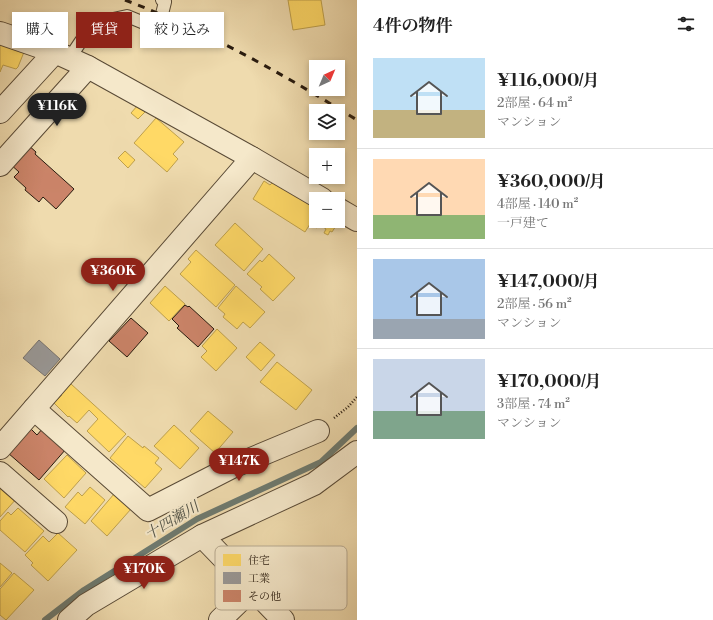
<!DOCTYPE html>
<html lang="ja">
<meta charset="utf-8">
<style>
:root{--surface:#fff;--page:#f6f6f6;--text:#222;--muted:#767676;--line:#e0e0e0;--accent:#8f2418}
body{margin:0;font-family:"Libre Bodoni","Noto Serif JP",serif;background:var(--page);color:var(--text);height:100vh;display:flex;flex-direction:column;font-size:15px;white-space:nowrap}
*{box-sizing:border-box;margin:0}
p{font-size:13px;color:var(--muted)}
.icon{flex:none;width:22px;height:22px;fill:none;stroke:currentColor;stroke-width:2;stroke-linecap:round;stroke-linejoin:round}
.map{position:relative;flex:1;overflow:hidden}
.sheet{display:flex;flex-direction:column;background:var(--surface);width:356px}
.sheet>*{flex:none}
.top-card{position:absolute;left:12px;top:12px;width:285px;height:36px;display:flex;gap:8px}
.needle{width:26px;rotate:44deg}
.controls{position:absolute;left:309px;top:60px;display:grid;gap:8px}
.controls a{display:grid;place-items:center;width:36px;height:36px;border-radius:0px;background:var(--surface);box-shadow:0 2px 6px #0003;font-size:20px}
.price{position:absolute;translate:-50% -34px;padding:0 9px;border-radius:14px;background:var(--accent);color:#fff;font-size:13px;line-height:26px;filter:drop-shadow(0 1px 2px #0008)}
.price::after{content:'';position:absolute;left:50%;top:24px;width:12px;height:9px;margin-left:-6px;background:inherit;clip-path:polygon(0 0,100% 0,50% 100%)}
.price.current{background:#222;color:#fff}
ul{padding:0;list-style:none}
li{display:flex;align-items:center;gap:12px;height:100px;padding:0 16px}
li+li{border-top:1px solid var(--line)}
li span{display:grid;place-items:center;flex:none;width:112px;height:80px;border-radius:0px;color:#555}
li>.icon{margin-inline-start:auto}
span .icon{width:48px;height:48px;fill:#fffc;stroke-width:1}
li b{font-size:17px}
h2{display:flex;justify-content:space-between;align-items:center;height:48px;padding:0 16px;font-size:17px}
.pill{padding:0 14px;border-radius:0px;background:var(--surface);box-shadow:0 2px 6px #0003;font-size:14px;line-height:36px}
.pill.current{background:var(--accent);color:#fff}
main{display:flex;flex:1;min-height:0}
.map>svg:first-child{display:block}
</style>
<main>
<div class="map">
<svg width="357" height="620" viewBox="0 0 357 620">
<rect width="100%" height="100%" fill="#efdbae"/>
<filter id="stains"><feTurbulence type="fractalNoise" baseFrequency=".005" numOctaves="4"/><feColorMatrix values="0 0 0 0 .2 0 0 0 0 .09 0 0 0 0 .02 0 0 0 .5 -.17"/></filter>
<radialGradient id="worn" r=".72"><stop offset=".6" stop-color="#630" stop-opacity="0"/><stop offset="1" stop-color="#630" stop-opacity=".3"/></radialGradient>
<g fill="#ffd966" stroke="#bea04c">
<path d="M288,0H321L325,25L293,30Z"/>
<path d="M0,43L24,52L18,67L16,69L3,65L0,72Z"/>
<path d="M138,105L145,112L138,119L131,113Z"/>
<path d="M156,118L184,142L173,154L178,159L167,172L134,143Z"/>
<path d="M125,151L135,160L128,168L118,158Z"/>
<path d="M264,181L270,185L273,182L316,201V221H338L341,218L332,232L330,231L328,235L324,233L326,229L319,224L317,228L310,224L305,232L253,199Z"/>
<path d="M235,223L263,249L244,271L215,245Z"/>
<path d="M196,250L235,285L216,307L180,274L191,262L188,259Z"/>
<path d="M269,254L295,278L273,301L260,289L262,287L247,274L260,260L262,262Z"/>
<path d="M165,286L185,304L169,321L150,303Z"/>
<path d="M236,286L265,312L250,328L243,322L237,329L223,317L225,314L218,308Z"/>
<path d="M217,329L237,348L216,371L201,357L207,351L202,346Z"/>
<path d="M260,342L275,355L261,371L246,357Z"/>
<path d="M277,362L312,390L296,410L260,382Z"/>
<path d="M71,384L126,434L109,452L87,431L98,419L89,410L77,423L69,416L68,417L54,403L62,395L60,393Z"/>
<path d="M208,411L233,432L215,453L190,431Z"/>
<path d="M174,425L199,448L180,469L154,446Z"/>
<path d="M128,436L143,448L144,446L159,458L155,463L162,469L145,488L110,458Z"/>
<path d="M67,455L86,473L64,498L44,479Z"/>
<path d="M0,483L17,498L0,517Z"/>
<path d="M90,487L105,500L85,524L65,507L78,492L82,496Z"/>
<path d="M114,494L131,509L107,536L91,521Z"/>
<path d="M18,508L44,531L25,552L0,530V521L8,512L11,515Z"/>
<path d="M58,533L77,550L48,581L31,565L33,563L25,555L43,536L49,542Z"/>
<path d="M0,563L12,573L0,587Z"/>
<path d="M14,573L34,590L6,620L0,615V589Z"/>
</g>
<path fill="#999" stroke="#77736f" d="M39,340L60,359L45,376L23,358Z"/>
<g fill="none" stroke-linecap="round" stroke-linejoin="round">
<path stroke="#6d7a70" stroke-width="6" d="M45,620L84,590L197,519L321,462L357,428"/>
</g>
<g fill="#cb8469" stroke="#271a0e">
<path d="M27,144L36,152L35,154L74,189L56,209L43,197L39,202L25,190L26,188L14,177L19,172L9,163Z"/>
<path d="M185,305L188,307L189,306L214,329L198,347L177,328L179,326L172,319Z"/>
<path d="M131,318L148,333L127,357L109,341Z"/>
<path d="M30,428L37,435L43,428L66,449L39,480L8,453Z"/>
</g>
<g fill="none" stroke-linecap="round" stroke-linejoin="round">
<g stroke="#594a36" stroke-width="14">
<path id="service" d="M69,59L81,41L94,28L104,21L127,16L144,23L154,24L162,14L165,2L162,0"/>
</g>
<g stroke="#594a36" stroke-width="24">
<g id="minor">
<path d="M0,33L55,52L88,67L252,158L322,199"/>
<path d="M0,112L55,52"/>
<path d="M0,165L88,67"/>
<path d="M338,209L357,220"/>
<path d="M34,409L148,510L232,467L318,431"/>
<path d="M0,448L252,158"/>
<path d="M0,473L56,522"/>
<path d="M202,536L283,620"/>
<path d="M69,620L86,605L202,536L314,484L357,452"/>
<path d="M220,620L253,588"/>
</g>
</g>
<path stroke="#271a0e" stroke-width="2.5" stroke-dasharray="1 2" stroke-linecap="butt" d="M334,418L348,407L357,397"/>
<use href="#service" stroke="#f5e8ca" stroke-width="12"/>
<use href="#minor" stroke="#f5e8ca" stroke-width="22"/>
<path stroke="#271a0e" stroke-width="3" stroke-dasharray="7 7" stroke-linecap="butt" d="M125,0C207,31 283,74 357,120"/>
</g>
<g text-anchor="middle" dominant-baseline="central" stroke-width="4" stroke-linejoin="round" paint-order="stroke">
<g font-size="15" font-style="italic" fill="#505247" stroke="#f5e8ca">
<text transform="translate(172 521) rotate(-31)">十四瀬川</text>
</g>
</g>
<rect x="215" y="546" width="132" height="64" rx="6" fill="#f5e8ca" stroke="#b7aa92" stroke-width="1"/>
<rect x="223" y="554" width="18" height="12" fill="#ffd966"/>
<rect x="223" y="572" width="18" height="12" fill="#999"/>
<rect x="223" y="590" width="18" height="12" fill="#cb8469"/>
<g font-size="11" fill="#271a0e">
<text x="248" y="564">住宅</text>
<text x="248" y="582">工業</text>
<text x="248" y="600">その他</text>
</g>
<rect width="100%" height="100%" filter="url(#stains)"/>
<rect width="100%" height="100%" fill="url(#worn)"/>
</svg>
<div class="controls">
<a><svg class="needle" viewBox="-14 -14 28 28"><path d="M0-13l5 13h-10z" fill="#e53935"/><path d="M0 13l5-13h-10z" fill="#767676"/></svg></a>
<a><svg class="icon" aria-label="layers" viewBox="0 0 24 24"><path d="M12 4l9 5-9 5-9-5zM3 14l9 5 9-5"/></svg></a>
<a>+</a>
<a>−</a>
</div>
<b class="price current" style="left:57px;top:127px">¥116K</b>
<b class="price" style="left:113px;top:292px">¥360K</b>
<b class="price" style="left:239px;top:482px">¥147K</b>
<b class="price" style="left:144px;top:590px">¥170K</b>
<div class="top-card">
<a class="pill">購入</a>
<a class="pill current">賃貸</a>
<a class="pill">絞り込み</a>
</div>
</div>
<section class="sheet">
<h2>4件の物件<svg class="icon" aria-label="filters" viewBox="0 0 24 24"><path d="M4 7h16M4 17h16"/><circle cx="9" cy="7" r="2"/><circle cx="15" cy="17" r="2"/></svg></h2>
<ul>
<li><span style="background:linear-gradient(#bfe0f5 65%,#c2b280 0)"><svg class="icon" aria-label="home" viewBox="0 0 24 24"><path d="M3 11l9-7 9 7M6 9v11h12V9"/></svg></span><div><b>¥116,000/月</b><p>2部屋 · 64 m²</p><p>マンション</p></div></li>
<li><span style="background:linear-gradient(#ffd9b3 70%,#8fb573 0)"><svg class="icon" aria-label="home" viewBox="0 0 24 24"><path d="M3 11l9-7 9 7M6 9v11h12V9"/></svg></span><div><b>¥360,000/月</b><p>4部屋 · 140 m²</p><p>一戸建て</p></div></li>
<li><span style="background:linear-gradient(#a9c7e8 75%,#9aa5b1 0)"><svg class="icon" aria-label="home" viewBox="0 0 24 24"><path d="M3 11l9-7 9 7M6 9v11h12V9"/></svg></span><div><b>¥147,000/月</b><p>2部屋 · 56 m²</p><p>マンション</p></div></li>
<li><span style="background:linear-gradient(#c9d6e8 65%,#7fa58c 0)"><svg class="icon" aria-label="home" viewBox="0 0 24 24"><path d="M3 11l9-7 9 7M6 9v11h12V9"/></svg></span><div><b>¥170,000/月</b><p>3部屋 · 74 m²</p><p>マンション</p></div></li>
</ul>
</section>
</main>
